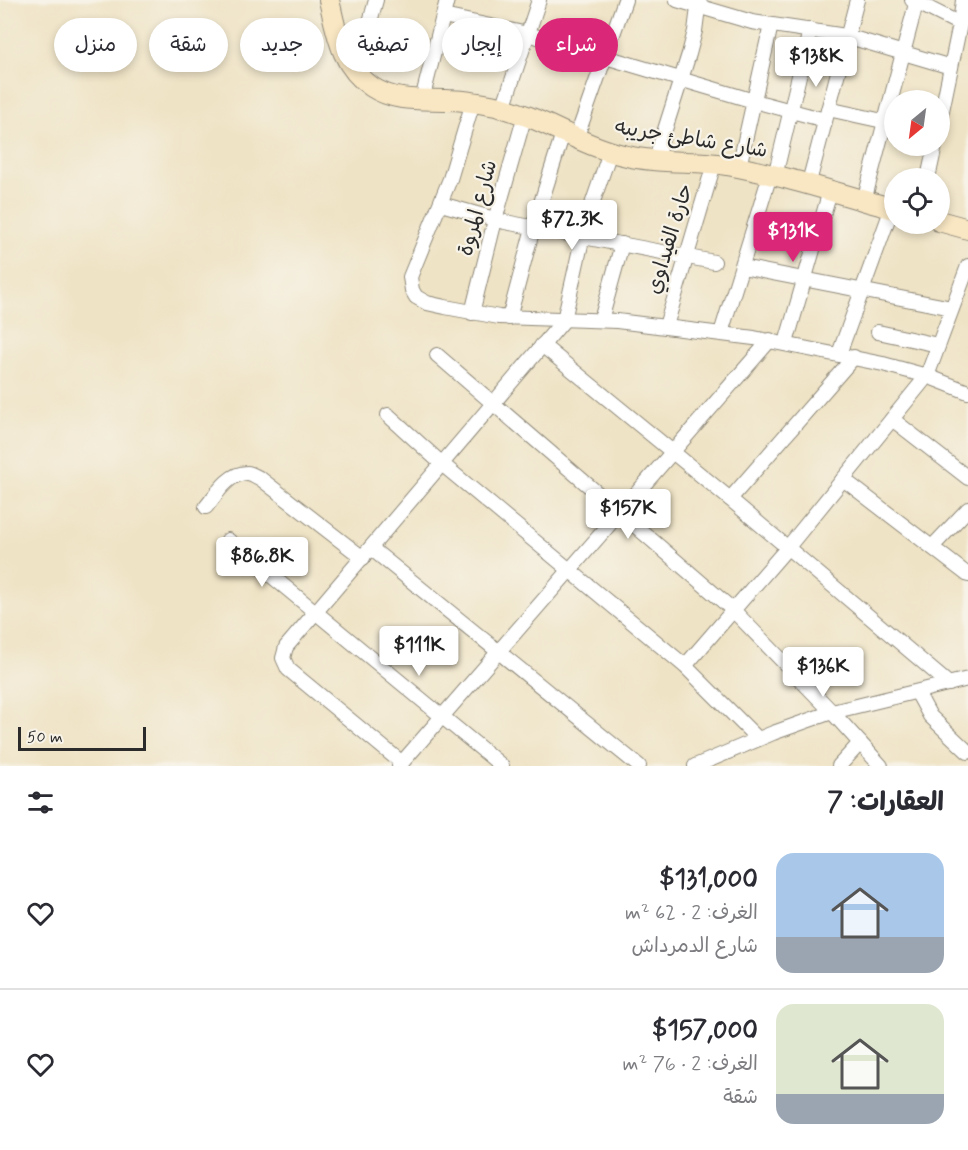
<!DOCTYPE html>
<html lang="ar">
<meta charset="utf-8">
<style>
:root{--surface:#fff;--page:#f2f2f3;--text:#2b2b33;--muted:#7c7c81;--line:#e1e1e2;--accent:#db2777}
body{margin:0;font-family:Mynerve,"Playpen Sans Arabic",sans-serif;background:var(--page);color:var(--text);direction:rtl;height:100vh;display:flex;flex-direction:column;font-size:22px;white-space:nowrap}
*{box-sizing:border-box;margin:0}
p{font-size:20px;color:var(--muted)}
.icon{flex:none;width:33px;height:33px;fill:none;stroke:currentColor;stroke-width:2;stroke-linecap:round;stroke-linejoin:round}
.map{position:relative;height:766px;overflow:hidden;direction:ltr}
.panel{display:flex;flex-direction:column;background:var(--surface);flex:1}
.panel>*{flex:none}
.banner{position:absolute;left:18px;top:18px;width:600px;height:54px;direction:rtl;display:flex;gap:12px}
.needle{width:39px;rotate:209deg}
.fabs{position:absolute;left:884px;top:90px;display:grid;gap:12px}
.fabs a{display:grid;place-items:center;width:66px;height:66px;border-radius:50%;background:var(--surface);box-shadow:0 3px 9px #0003;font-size:30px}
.scale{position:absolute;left:18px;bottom:15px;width:128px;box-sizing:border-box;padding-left:6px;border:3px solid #2b2b2b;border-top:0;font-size:16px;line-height:21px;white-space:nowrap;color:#2b2b2b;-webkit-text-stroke:4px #f7f3e8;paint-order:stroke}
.price{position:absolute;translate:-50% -51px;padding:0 14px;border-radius:6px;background:#fff;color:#222;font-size:20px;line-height:39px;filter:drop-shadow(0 2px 3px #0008)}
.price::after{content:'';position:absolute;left:50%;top:36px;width:18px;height:14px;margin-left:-9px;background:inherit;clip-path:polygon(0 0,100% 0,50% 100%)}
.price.on{background:var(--accent);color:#fff}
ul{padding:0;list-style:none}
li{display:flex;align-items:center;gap:18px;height:150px;padding:0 24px}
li+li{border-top:2px solid var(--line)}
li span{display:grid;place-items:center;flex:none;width:168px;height:120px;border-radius:18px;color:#555}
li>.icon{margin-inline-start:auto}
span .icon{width:72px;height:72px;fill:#fffc;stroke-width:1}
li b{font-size:26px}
h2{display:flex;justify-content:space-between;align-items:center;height:72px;padding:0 24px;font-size:26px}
.tag{padding:0 21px;border-radius:27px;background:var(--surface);box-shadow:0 3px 9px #0003;font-size:21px;line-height:54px}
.tag.on{background:var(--accent);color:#fff}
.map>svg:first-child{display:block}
</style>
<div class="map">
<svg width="968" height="766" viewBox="0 0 968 766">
<rect width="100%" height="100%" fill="#f7f3e8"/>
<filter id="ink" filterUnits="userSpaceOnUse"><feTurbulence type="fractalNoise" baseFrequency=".0167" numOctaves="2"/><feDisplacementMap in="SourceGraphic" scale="12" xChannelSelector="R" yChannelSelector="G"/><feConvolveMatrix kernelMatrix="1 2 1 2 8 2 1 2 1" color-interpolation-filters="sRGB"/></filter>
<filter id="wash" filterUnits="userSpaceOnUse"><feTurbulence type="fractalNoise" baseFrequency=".008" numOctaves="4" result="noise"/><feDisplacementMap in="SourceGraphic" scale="24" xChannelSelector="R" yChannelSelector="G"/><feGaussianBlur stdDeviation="1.35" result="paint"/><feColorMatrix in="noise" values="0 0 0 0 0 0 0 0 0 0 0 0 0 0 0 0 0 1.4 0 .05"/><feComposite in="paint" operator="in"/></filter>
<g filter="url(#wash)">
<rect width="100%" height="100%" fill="#efe3c5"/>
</g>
<g filter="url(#ink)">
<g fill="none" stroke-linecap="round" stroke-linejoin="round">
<g stroke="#8d8778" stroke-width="16">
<g id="street">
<path d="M677,0L752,22L846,36L951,67"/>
<path d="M912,0L960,24"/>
<path d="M443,16L528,34L754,101L825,120"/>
<path d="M356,73L376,0"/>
<path d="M422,100L447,0"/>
<path d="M473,102L450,179L410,277L412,290L416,297L427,303L445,307L499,317L617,321L754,338L883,364L927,376L968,392"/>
<path d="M503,108L539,0"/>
<path d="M828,109L892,123"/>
<path d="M939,125L960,24L963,0"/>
<path d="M576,139L625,0"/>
<path d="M655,161L689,54L695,31L699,0"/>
<path d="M739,167L771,25"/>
<path d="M775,176L810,30"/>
<path d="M928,178L935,146"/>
<path d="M808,186L857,0"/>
<path d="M864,201L917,0"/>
<path d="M441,204L505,222L714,262"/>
<path d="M742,267L952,308"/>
<path d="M472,313L495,220L525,115"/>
<path d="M509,318L533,228L563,133"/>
<path d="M601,320L622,244"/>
<path d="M666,326L714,164"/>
<path d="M878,332L938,345"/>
<path d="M721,333L770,175"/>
<path d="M786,343L830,191"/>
<path d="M542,345L730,499L949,684"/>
<path d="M839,354L892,208"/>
<path d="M437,355L733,610L832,712L881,766"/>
<path d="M388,415L442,464L685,666L758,739"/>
<path d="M892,419L968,478"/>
<path d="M843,479L968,575"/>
<path d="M730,499L854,357"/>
<path d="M206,507C216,495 228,473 247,473C251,473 257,477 261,479L363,558"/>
<path d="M228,540L502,766"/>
<path d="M932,547L968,509"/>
<path d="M372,549L639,766"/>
<path d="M685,666L788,547L927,376L968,266"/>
<path d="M917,692L930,716L968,752"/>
<path d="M402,763L288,669L283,658L286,647L564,320L586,222L610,152"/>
<path d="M399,766L770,340"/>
<path d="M695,766L773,733L832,712L968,679"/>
<path d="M839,766L860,743"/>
</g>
</g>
<g stroke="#8d8778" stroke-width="22">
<g id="secondary">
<path d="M329,0C337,34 341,66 372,87C395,102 420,99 447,100C463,100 480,103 496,106C542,117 581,146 627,156C660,164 694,160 727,165C783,175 839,194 894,209"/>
<path d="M939,221L968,229"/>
</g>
</g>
<use href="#street" stroke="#fff" stroke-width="14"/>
<use href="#secondary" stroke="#f9e7c3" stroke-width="20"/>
</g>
</g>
<g text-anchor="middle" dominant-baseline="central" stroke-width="4.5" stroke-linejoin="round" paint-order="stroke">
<g font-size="21" fill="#2b2b2b" stroke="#f7f3e8">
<text transform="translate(691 139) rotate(9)">شارع شاطئ جريبه</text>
<text transform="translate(478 208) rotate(-75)">شارع المروة</text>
<text transform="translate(670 239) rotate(-73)">حارة الفيداوي</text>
</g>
</g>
</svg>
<div class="fabs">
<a><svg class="needle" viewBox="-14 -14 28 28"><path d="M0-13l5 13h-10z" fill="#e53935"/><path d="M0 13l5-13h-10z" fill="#7c7c81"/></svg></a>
<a><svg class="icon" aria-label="locate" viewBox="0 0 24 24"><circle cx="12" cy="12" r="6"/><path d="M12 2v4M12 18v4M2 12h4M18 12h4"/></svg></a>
</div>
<div class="scale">50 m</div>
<b class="price" style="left:816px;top:88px">$138K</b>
<b class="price" style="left:572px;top:251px">$72.3K</b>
<b class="price on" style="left:793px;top:263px">$131K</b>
<b class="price" style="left:628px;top:540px">$157K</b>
<b class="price" style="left:262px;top:588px">$86.8K</b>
<b class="price" style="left:419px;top:677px">$111K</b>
<b class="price" style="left:823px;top:698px">$136K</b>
<div class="banner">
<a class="tag on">شراء</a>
<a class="tag">إيجار</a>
<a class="tag">تصفية</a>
<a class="tag">جديد</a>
<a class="tag">شقة</a>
<a class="tag">منزل</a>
</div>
</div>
<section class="panel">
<h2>العقارات: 7<svg class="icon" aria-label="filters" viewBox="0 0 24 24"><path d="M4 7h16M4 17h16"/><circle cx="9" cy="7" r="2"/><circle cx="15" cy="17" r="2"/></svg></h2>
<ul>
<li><span style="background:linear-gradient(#a9c7e8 70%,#9aa5b1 0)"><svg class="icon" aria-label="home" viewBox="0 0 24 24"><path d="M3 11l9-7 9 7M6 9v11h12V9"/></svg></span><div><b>$131,000</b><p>الغرف: 2 · 62 m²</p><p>شارع الدمرداش</p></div><svg class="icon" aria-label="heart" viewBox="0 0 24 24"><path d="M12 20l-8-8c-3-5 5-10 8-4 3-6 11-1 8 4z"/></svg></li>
<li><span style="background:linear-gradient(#dfe7d0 75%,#9aa5b1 0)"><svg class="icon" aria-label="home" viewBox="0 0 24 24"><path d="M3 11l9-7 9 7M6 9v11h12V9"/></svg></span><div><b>$157,000</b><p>الغرف: 2 · 76 m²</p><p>شقة</p></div><svg class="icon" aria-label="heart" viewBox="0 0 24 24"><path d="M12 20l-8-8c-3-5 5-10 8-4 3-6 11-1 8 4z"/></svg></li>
</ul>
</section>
